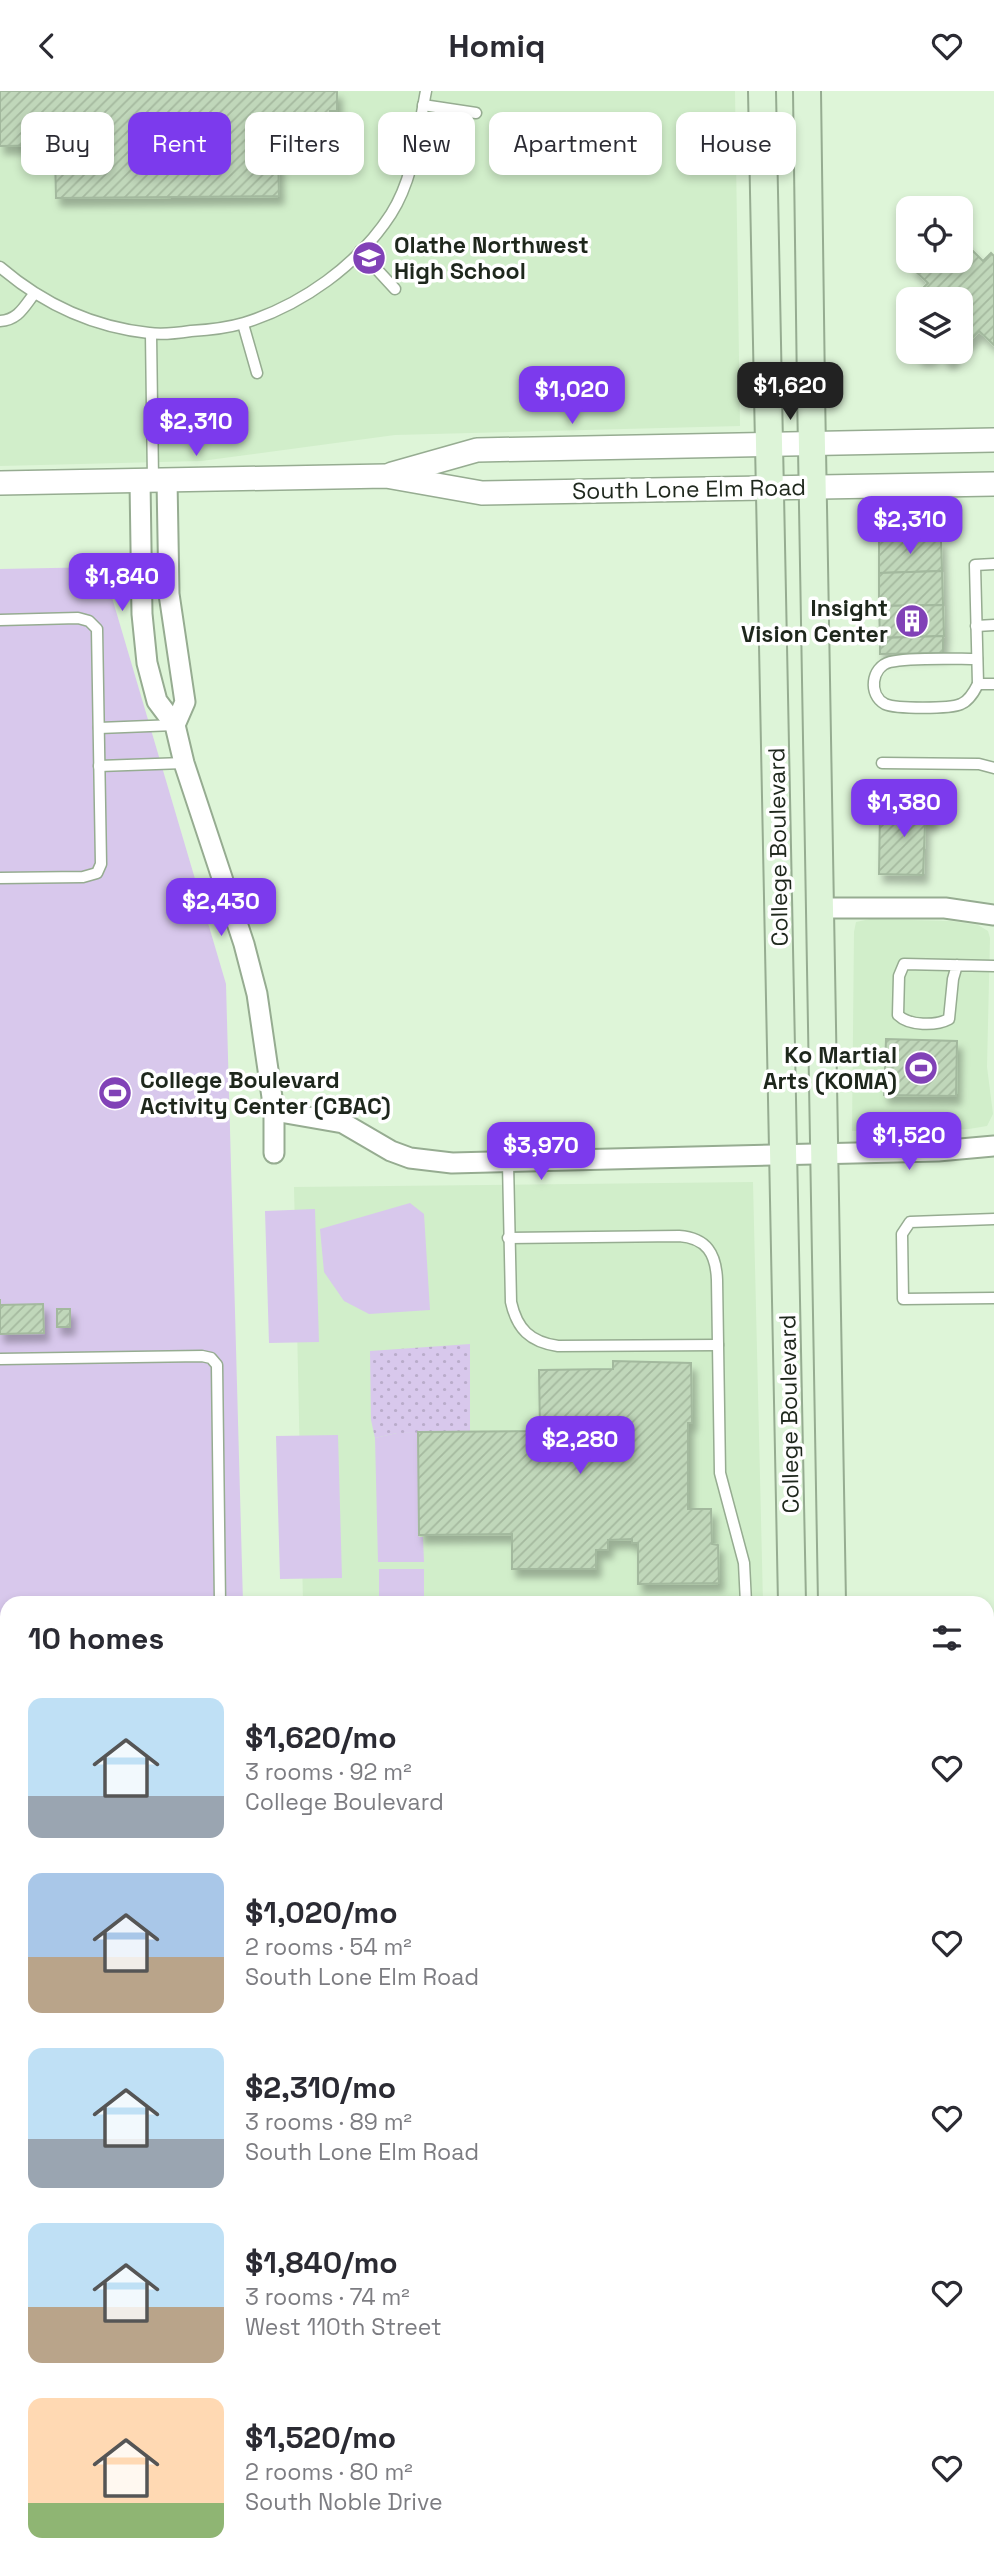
<!DOCTYPE html>
<meta charset="utf-8">
<style>
:root{--surface:#fff;--page:#f7f7f7;--text:#2b2b33;--muted:#7c7c81;--accent:#7c3aed}
body{margin:0;font-family:"Space Grotesk",sans-serif;background:var(--page);color:var(--text);height:100vh;display:flex;flex-direction:column;font-size:26px;white-space:nowrap}
*{box-sizing:border-box;margin:0}
p{font-size:23px;color:var(--muted)}
.icon{flex:none;width:38px;height:38px;fill:none;stroke:currentColor;stroke-width:2;stroke-linecap:round;stroke-linejoin:round}
.map{position:relative;flex:1;overflow:hidden}
.sheet{position:absolute;left:0px;top:1505px;width:994px;height:973px;display:flex;flex-direction:column;background:var(--surface);border-radius:21px 21px 0 0;box-shadow:0 4px 10px #0003}
.sheet>*{flex:none}
.banner{position:absolute;left:21px;top:21px;width:952px;height:63px;display:flex;gap:14px}
.controls{position:absolute;left:896px;top:105px;display:grid;gap:14px}
.controls a{display:grid;place-items:center;width:77px;height:77px;border-radius:14px;background:var(--surface);box-shadow:0 4px 10px #0003;font-size:35px}
.price{position:absolute;translate:-50% -60px;padding:0 16px;border-radius:14px;background:var(--accent);color:#fff;font-size:23px;line-height:46px;filter:drop-shadow(0 2px 4px #0008)}
.price::after{content:'';position:absolute;left:50%;top:42px;width:21px;height:16px;margin-left:-10px;background:inherit;clip-path:polygon(0 0,100% 0,50% 100%)}
.price.active{background:#222;color:#fff}
ul{padding:0;list-style:none}
li{display:flex;align-items:center;gap:21px;height:175px;padding:0 28px}
li span{display:grid;place-items:center;flex:none;width:196px;height:140px;border-radius:14px;color:#555}
li>.icon{margin-inline-start:auto}
span .icon{width:84px;height:84px;fill:#fffc;stroke-width:1}
li b{font-size:30px}
h2{display:flex;justify-content:space-between;align-items:center;height:84px;padding:0 28px;font-size:30px}
.tag{padding:0 24px;border-radius:14px;background:var(--surface);box-shadow:0 4px 10px #0003;font-size:24px;line-height:63px}
.tag.active{background:var(--accent);color:#fff}
header{display:flex;justify-content:space-between;align-items:center;height:91px;padding:0 28px;background:var(--surface);font-size:32px;font-weight:700}
.map>svg:first-child{display:block}
</style>
<header><svg class="icon" aria-label="back" viewBox="0 0 24 24"><path d="M15 5l-7 7 7 7"/></svg>Homiq<svg class="icon" aria-label="heart" viewBox="0 0 24 24"><path d="M12 20l-8-8c-3-5 5-10 8-4 3-6 11-1 8 4z"/></svg></header>
<div class="map">
<svg width="994" height="2478" viewBox="0 0 994 2478">
<defs>
<pattern id="forest-firs" width="22" height="20" patternUnits="userSpaceOnUse" patternTransform="scale(1.75)"><rect width="22" height="20" fill="#c1acda"/><path d="M5 1l3.5 6h-7zM16 11l3.5 6h-7z" fill="#9c8cb0"/></pattern>
<pattern id="park-dots" width="8" height="8" patternUnits="userSpaceOnUse" patternTransform="scale(1.75)"><rect width="8" height="8" fill="#d8c8ec"/><path d="M2 2h.1M6 6h.1" fill="none" stroke="#b9acca" stroke-width="1.8" stroke-linecap="round"/></pattern>
<pattern id="water-waves" width="16" height="10" patternUnits="userSpaceOnUse" patternTransform="scale(1.75)"><rect width="16" height="10" fill="#ae99c6"/><path d="M0 5q4-4 8 0t8 0" fill="none" stroke="#8d7da0"/></pattern>
<pattern id="building-hatch" width="6" height="6" patternUnits="userSpaceOnUse" patternTransform="scale(1.75)"><rect width="6" height="6" fill="#c0d7ba"/><path d="M-1 1l2-2M0 6l6-6M5 7l2-2" fill="none" stroke="#a5b99f"/></pattern>
<filter id="shadow"><feDropShadow dx="4.5" dy="8" stdDeviation="3.5" flood-color="#0004"/></filter>
</defs>
<rect width="100%" height="100%" fill="#def5d8"/>
<g fill="#d1eeca">
<path d="M0,0H735L740,335L395,344L201,370L0,375Z"/>
<path d="M870,828L951,830L978,834L988,840L990,847L987,976L993,1023L987,1035L969,1038L852,1040L854,841L856,831Z"/>
<path d="M753,1091L763,1512H303L294,1096Z"/>
<path d="M7,2016V2471H781V2478H0V2022Z"/>
</g>
<g fill="#d8c8ec">
<path d="M103,476L226,893L243,1512H7V1707L0,1706V478Z"/>
<path d="M410,1112L424,1123L430,1219L369,1223L344,1210L324,1181L320,1138Z"/>
<path d="M315,1118L319,1251L269,1252L265,1120Z"/>
<path d="M418,1341L419,1446H423L424,1471H378L375,1347L397,1342Z"/>
<path d="M338,1344L342,1487L280,1488L276,1345Z"/>
<path d="M379,1478H424V1512H354V1510L379,1509Z"/>
</g>
<g fill="url(#forest-firs)">
<path d="M0,2119L7,2129V2304L4,2297L0,2274Z"/>
<path d="M625,2471H757L762,2478H619Z"/>
</g>
<path fill="url(#park-dots)" d="M470,1253V1341L397,1342L375,1347L371,1329L370,1260Z"/>
<path fill="url(#water-waves)" stroke="#837793" stroke-width="2" d="M0,1844H7V1967L0,1974Z"/>
<g fill="none" stroke-linecap="round" stroke-linejoin="round">
<path stroke="#837793" stroke-width="5" d="M987,2198L994,2205"/>
</g>
<g fill="url(#building-hatch)" stroke="#a3b99e" stroke-width="2" filter="url(#shadow)">
<path d="M0,0H337V20H330V25H339V50L262,52V63L278,62L279,105L56,107L55,65L69,64V54L0,55Z"/>
<path d="M961,148L983,170L991,162L994,165V254L979,240L961,258V208H912L928,192L911,176L918,170H961Z"/>
<path d="M908,212V231L899,222Z"/>
<path d="M908,235V255L904,251V240Z"/>
<path d="M915,261H936L931,266L920,267Z"/>
<path d="M939,261H958L949,270Z"/>
<path d="M941,449L942,480L879,482V450Z"/>
<path d="M942,480L943,514L879,515V482Z"/>
<path d="M943,514L944,545L880,547L879,515Z"/>
<path d="M943,545V562L880,563V547Z"/>
<path d="M921,708H931L930,722H933L932,733H925L923,784L879,783L880,719L900,720V712H921Z"/>
<path d="M886,948L957,950L956,1005L884,1004Z"/>
<path d="M0,1208V1214L43,1213L44,1242L0,1243Z"/>
<rect x="57" y="1218" width="13" height="18"/>
<path d="M613,1270L691,1272L692,1332H688V1418H711L712,1453L718,1454L719,1492L638,1493V1452H632V1448L608,1449V1459H596V1478H512V1443L419,1444L418,1341L540,1340L539,1279L613,1278Z"/>
<rect x="987" y="2368" width="7" height="45"/>
</g>
<g fill="none" stroke-linecap="round" stroke-linejoin="round">
<g stroke="#96ac91" stroke-width="13">
<g id="service">
<path d="M423,14L476,22"/>
<path d="M360,160L395,198"/>
<path d="M0,176C42,212 93,236 149,242C162,244 178,242 191,240C209,239 227,237 244,232C302,214 358,174 391,123C414,87 418,41 426,0"/>
<path d="M0,230C18,229 24,216 34,203"/>
<path d="M243,233L257,282"/>
<path d="M151,243L153,389"/>
<path d="M994,473L975,474L978,593H994"/>
<path d="M0,529L78,527L89,530L97,538L101,773L97,782L83,786L0,787"/>
<path d="M976,535L994,534"/>
<path d="M977,568C955,568 910,566 890,571C871,576 868,604 885,613C896,618 950,618 961,613C969,610 974,601 978,593"/>
<path d="M99,637L175,634"/>
<path d="M882,672L979,673L994,677"/>
<path d="M99,675L184,672"/>
<path d="M957,874L953,888L949,928C936,935 909,935 898,924L899,885L904,873L994,875"/>
<path d="M508,1072L511,1211C517,1238 530,1251 558,1255L718,1254"/>
<path d="M994,1128L910,1131L902,1143L903,1208L994,1207"/>
<path d="M508,1147L679,1145C707,1147 716,1163 717,1189L720,1382L744,1472L746,1512"/>
<path d="M0,1268L202,1265L211,1267L217,1274L220,1512"/>
<path d="M0,1627H7"/>
<path d="M313,2471V2478"/>
<path d="M492,2471V2478"/>
<path d="M594,2478L600,2471"/>
</g>
</g>
<g stroke="#96ac91" stroke-width="23">
<g id="minor">
<path d="M167,389L169,503L185,611L175,634"/>
<path d="M140,390L142,523L147,572L157,610L175,634L184,672L244,853L257,903L274,1020V1062"/>
<path d="M820,817H945L994,824"/>
<path d="M274,1020L343,1032L391,1060L410,1067L452,1072L938,1060L994,1055"/>
<path d="M0,1744L7,1745"/>
<path d="M987,2457L994,2459"/>
</g>
</g>
<g stroke="#96ac91" stroke-width="26">
<g id="tertiary">
<path d="M392,383L477,359L994,349"/>
<path d="M0,392L386,385L482,402L994,393"/>
</g>
</g>
<g stroke="#96ac91" stroke-width="30">
<g id="secondary">
<path d="M762,0L792,1512"/>
<path d="M807,0C814,504 819,1008 832,1512"/>
<path d="M809,2471V2478"/>
<path d="M851,2471V2478"/>
</g>
</g>
<g stroke="#90a18c" stroke-width="3.5" stroke-dasharray="3.5 3.5" stroke-linecap="butt">
<path d="M987,2089L994,2091"/>
<path d="M987,2143L994,2139"/>
</g>
<use href="#service" stroke="#fff" stroke-width="10"/>
<use href="#minor" stroke="#fff" stroke-width="19"/>
<use href="#tertiary" stroke="#fff" stroke-width="23"/>
<use href="#secondary" stroke="#ddf4d8" stroke-width="26"/>
</g>
<defs>
<g id="school-disc" transform="scale(1.75)"><circle r="9.5" fill="#8142b7" stroke="#fff"/><path d="M0-5L7-2L0 1L-7-2ZM-4 1L0 2.5L4 1V4Q0 6-4 4Z" fill="#fff"/></g>
<g id="building-disc" transform="scale(1.75)"><circle r="9.5" fill="#8142b7" stroke="#fff"/><path d="M-4-6H4V6H1V3H-1V6H-4ZM-2.5-4.3h1.7v1.8h-1.7ZM.8-4.3h1.7v1.8H.8ZM-2.5-1h1.7V.8h-1.7ZM.8-1h1.7V.8H.8Z" fill="#fff"/></g>
<g id="stadium-disc" transform="scale(1.75)"><circle r="9.5" fill="#8142b7" stroke="#fff"/><path d="M0-5a6.5 5 0 1 0 0 10a6.5 5 0 1 0 0-10ZM-3.5-1.8h7v3.6h-7Z" fill="#fff"/></g>
</defs>
<g fill-rule="evenodd">
<use href="#school-disc" x="369" y="167"/>
<use href="#building-disc" x="912" y="530"/>
<use href="#stadium-disc" x="921" y="977"/>
<use href="#stadium-disc" x="115" y="1002"/>
</g>
<g text-anchor="middle" dominant-baseline="central" stroke-width="7" stroke-linejoin="round" paint-order="stroke">
<g font-size="23" font-weight="bold" fill="#1e271c" stroke="#fff" text-anchor="start">
<text x="394" y="154">Olathe Northwest<tspan x="394" dy="26">High School</tspan></text>
<text x="888" y="517" text-anchor="end">Insight<tspan x="888" dy="26">Vision Center</tspan></text>
<text x="897" y="964" text-anchor="end">Ko Martial<tspan x="897" dy="26">Arts (KOMA)</tspan></text>
<text x="140" y="989">College Boulevard<tspan x="140" dy="26">Activity Center (CBAC)</tspan></text>
</g>
<g font-size="23" fill="#1e271c" stroke="#fff">
<text transform="translate(689 398) rotate(-1)">South Lone Elm Road</text>
<text transform="translate(778 756) rotate(-91)">College Boulevard</text>
<text transform="translate(789 1323) rotate(-91)">College Boulevard</text>
</g>
</g>
</svg>
<div class="controls">
<a><svg class="icon" aria-label="locate" viewBox="0 0 24 24"><circle cx="12" cy="12" r="6"/><path d="M12 2v4M12 18v4M2 12h4M18 12h4"/></svg></a>
<a><svg class="icon" aria-label="layers" viewBox="0 0 24 24"><path d="M12 4l9 5-9 5-9-5zM3 14l9 5 9-5"/></svg></a>
</div>
<b class="price active" style="left:790px;top:331px">$1,620</b>
<b class="price" style="left:572px;top:335px">$1,020</b>
<b class="price" style="left:196px;top:367px">$2,310</b>
<b class="price" style="left:910px;top:465px">$2,310</b>
<b class="price" style="left:122px;top:522px">$1,840</b>
<b class="price" style="left:904px;top:748px">$1,380</b>
<b class="price" style="left:221px;top:847px">$2,430</b>
<b class="price" style="left:909px;top:1081px">$1,520</b>
<b class="price" style="left:541px;top:1091px">$3,970</b>
<b class="price" style="left:580px;top:1385px">$2,280</b>
<div class="banner">
<a class="tag">Buy</a>
<a class="tag active">Rent</a>
<a class="tag">Filters</a>
<a class="tag">New</a>
<a class="tag">Apartment</a>
<a class="tag">House</a>
</div>
<section class="sheet">
<h2>10 homes<svg class="icon" aria-label="filters" viewBox="0 0 24 24"><path d="M4 7h16M4 17h16"/><circle cx="9" cy="7" r="2"/><circle cx="15" cy="17" r="2"/></svg></h2>
<ul>
<li><span style="background:linear-gradient(#bfe0f5 70%,#9aa5b1 0)"><svg class="icon" aria-label="home" viewBox="0 0 24 24"><path d="M3 11l9-7 9 7M6 9v11h12V9"/></svg></span><div><b>$1,620/mo</b><p>3 rooms · 92 m²</p><p>College Boulevard</p></div><svg class="icon" aria-label="heart" viewBox="0 0 24 24"><path d="M12 20l-8-8c-3-5 5-10 8-4 3-6 11-1 8 4z"/></svg></li>
<li><span style="background:linear-gradient(#a9c7e8 60%,#b9a48a 0)"><svg class="icon" aria-label="home" viewBox="0 0 24 24"><path d="M3 11l9-7 9 7M6 9v11h12V9"/></svg></span><div><b>$1,020/mo</b><p>2 rooms · 54 m²</p><p>South Lone Elm Road</p></div><svg class="icon" aria-label="heart" viewBox="0 0 24 24"><path d="M12 20l-8-8c-3-5 5-10 8-4 3-6 11-1 8 4z"/></svg></li>
<li><span style="background:linear-gradient(#bfe0f5 65%,#9aa5b1 0)"><svg class="icon" aria-label="home" viewBox="0 0 24 24"><path d="M3 11l9-7 9 7M6 9v11h12V9"/></svg></span><div><b>$2,310/mo</b><p>3 rooms · 89 m²</p><p>South Lone Elm Road</p></div><svg class="icon" aria-label="heart" viewBox="0 0 24 24"><path d="M12 20l-8-8c-3-5 5-10 8-4 3-6 11-1 8 4z"/></svg></li>
<li><span style="background:linear-gradient(#bfe0f5 60%,#b9a48a 0)"><svg class="icon" aria-label="home" viewBox="0 0 24 24"><path d="M3 11l9-7 9 7M6 9v11h12V9"/></svg></span><div><b>$1,840/mo</b><p>3 rooms · 74 m²</p><p>West 110th Street</p></div><svg class="icon" aria-label="heart" viewBox="0 0 24 24"><path d="M12 20l-8-8c-3-5 5-10 8-4 3-6 11-1 8 4z"/></svg></li>
<li><span style="background:linear-gradient(#ffd9b3 75%,#8fb573 0)"><svg class="icon" aria-label="home" viewBox="0 0 24 24"><path d="M3 11l9-7 9 7M6 9v11h12V9"/></svg></span><div><b>$1,520/mo</b><p>2 rooms · 80 m²</p><p>South Noble Drive</p></div><svg class="icon" aria-label="heart" viewBox="0 0 24 24"><path d="M12 20l-8-8c-3-5 5-10 8-4 3-6 11-1 8 4z"/></svg></li>
</ul>
</section>
</div>
